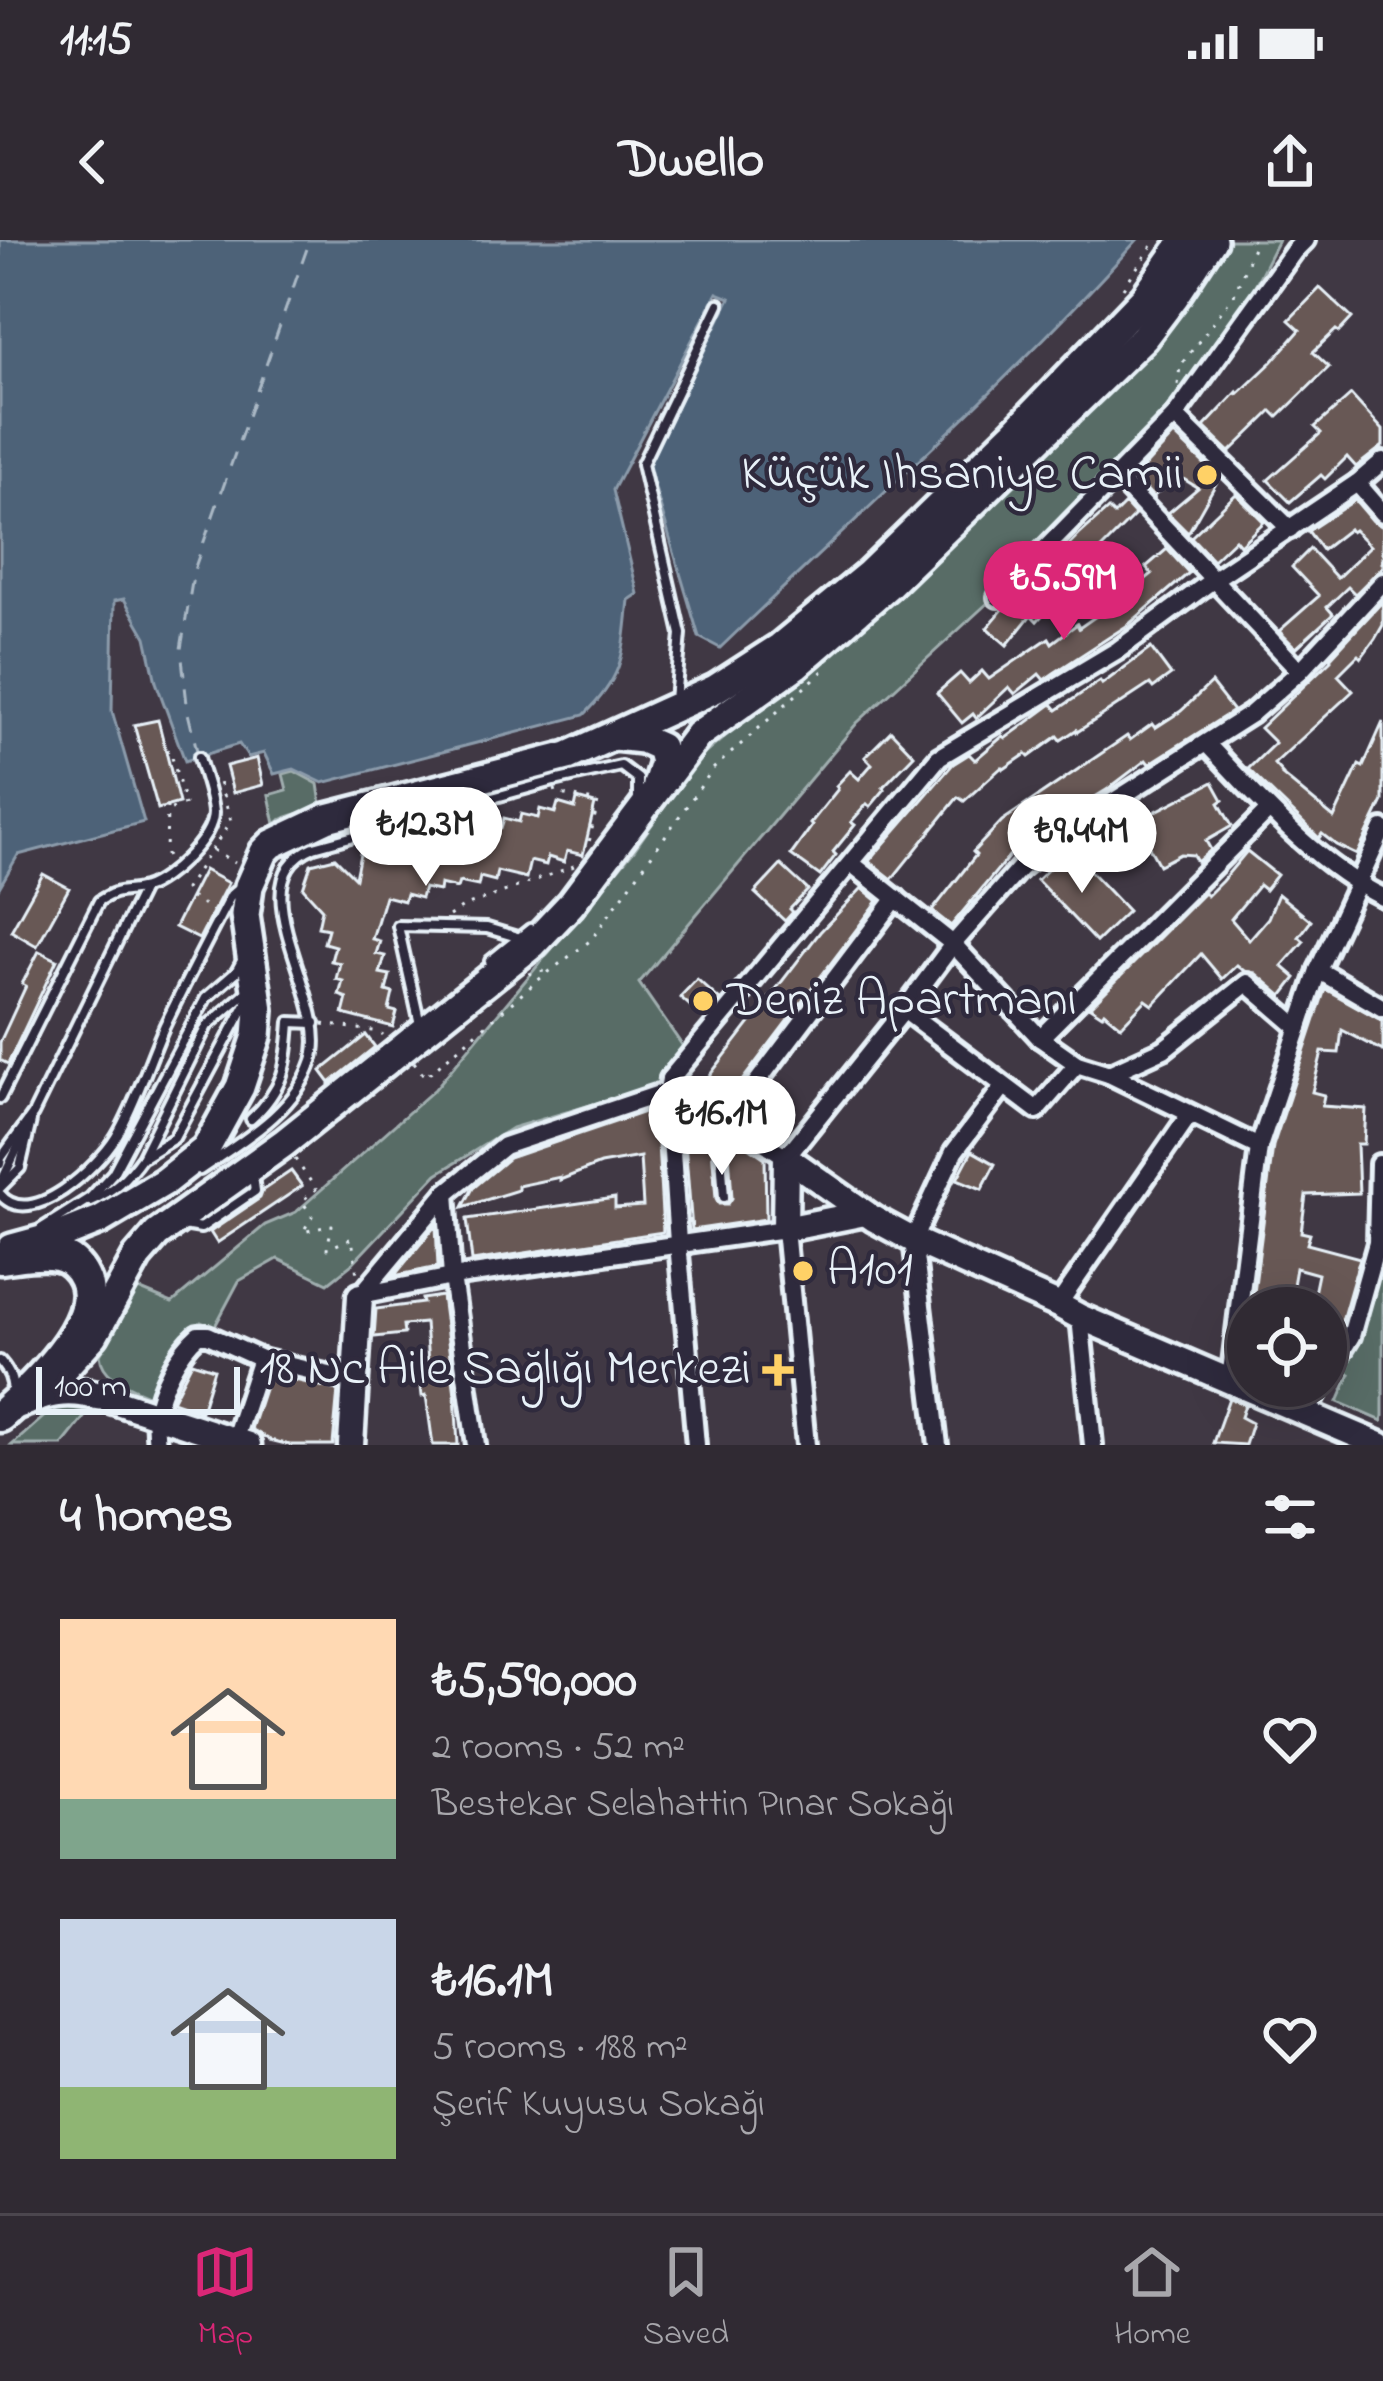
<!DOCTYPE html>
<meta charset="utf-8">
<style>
:root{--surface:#302a33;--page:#3c363f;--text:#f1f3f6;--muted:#a8a7ac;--line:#4b464e;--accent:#db2777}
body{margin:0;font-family:"Indie Flower",sans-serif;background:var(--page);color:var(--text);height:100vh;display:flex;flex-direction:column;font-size:45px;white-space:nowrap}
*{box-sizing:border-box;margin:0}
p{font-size:39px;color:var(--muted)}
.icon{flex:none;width:66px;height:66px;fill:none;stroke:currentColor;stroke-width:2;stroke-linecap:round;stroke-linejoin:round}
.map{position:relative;height:1205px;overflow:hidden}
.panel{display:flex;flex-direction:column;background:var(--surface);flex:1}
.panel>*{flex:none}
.fabs{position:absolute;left:1227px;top:1047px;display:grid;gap:24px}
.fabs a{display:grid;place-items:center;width:120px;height:120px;border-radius:50%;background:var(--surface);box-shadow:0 12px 48px #0002,0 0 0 3px var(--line);font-size:60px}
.scale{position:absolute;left:36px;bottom:30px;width:204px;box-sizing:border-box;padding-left:12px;border:6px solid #e8f1f8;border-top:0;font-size:33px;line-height:42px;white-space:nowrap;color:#e8f1f8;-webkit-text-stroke:9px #2f2a3d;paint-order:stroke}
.price{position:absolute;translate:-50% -102px;padding:0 27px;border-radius:42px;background:#fff;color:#222;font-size:39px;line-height:78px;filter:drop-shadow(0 3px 6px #0008)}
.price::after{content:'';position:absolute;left:50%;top:72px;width:36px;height:27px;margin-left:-18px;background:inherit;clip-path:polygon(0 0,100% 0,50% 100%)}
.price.current{background:var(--accent);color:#fff}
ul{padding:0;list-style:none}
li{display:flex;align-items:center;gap:36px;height:300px;padding:0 60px}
li span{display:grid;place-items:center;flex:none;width:336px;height:240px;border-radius:0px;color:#555}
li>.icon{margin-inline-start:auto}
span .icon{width:144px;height:144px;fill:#fffc;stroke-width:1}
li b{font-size:51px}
h2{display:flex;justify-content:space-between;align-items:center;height:144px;padding:0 60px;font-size:51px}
.status{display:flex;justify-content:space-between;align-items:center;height:84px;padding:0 60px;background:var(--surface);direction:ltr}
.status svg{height:33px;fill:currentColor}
header{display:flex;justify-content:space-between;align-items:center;height:156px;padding:0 60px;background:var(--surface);font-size:54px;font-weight:800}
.tab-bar{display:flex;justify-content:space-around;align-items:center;height:168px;border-top:3px solid var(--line);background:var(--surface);font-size:33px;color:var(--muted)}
.tab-bar a{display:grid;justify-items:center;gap:6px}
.tab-bar .current{color:var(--accent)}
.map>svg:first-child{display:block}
</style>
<div class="status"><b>11:15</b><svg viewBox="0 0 49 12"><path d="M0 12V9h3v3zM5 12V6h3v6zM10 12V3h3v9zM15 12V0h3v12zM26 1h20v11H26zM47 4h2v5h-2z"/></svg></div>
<header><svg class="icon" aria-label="back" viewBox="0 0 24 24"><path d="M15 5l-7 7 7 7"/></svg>Dwello<svg class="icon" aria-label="share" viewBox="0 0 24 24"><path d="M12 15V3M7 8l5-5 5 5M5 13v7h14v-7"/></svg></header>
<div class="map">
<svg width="1383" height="1205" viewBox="0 0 1383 1205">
<rect width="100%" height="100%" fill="#403844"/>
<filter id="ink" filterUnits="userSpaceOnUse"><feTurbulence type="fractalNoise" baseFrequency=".00833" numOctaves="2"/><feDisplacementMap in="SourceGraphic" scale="24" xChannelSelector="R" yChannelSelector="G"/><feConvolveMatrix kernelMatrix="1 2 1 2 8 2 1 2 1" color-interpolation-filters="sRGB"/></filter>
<g filter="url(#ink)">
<g fill="#586c66" stroke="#a0aeaf" stroke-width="3">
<path d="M1230,0H1278L1242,71L1168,176L991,360L857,483L639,743L684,808L659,845L512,888L437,934L351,1025L328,1043L278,1019L239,1041L214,1088L201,1082L171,1109L154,1158C134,1148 102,1140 100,1115L136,1048L172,1063L265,985L296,972L435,849L634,610L696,521L803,431L1150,111L1208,35Z"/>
<path d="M294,531L318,544L321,564C307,575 289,572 275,584L269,555L287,550L283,534Z"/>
<path d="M1383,970V1176L1382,1181L1338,1162L1350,1134L1336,1127Z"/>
<path d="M64,1159L90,1170L62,1205H12Z"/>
</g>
<path fill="#4d6278" stroke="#8b9bab" stroke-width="3" d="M0,0H1137C1007,145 860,273 720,408L699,397L648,225L730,58L717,53L613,250L638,354L629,360C623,414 625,435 584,475L323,543L294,529L274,534L264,513L248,517L239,504L185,521L156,442L146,397L124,359L114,361L112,471L144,582L18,615L0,646Z"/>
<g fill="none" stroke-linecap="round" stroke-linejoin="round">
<path stroke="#aab8c5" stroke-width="3" stroke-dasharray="15 12" stroke-linecap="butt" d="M198,515L188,473L181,409L194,330L310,0"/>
</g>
<g fill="#675955" stroke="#e8f1f8" stroke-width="3">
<path d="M1320,48L1352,78L1339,92L1336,90L1313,112L1329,127L1278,177L1272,171L1230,212L1204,187L1237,152L1238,154L1272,122L1300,90L1289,80Z"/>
<path d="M1351,155L1383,190V206L1356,227L1347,217L1325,239L1321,235L1290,262L1268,240L1321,193L1315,187Z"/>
<path d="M1174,195L1219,238L1188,293L1168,273L1198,248L1177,235L1153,257L1135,237Z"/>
<path d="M1236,254L1264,282L1240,305L1235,299L1213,320L1191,297Z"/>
<path d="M1355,260L1373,281L1383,287V327L1355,354L1348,347L1327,367L1333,374L1296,408L1279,391L1319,356L1292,327L1310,309L1337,338L1370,306L1354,290L1351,292L1349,289L1322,310L1308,291Z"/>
<path d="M1125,264L1135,275L1097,313L1101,318L1089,329L1094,334L1068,358L1063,353L1037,381L1031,375L1007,405L987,388L1004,368H1008L1079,295L1108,269L1114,275Z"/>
<path d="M1167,309L1189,333L1128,385L1054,433L1044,440L1039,434L1015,454L1009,447L976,478L973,474L962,483L937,453L960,433L969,443L982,431L989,439L1049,398L1052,403L1077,384L1079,388L1122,358L1117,352L1129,342L1135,348L1152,334L1146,327Z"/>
<path d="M1383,361V385L1375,399L1361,418L1358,415L1338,435L1353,451L1274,524L1283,534L1282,535L1334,578L1359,525L1363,527L1383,482V561L1357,615L1336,605L1322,594L1319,598L1248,529L1275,503L1260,488L1331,420L1330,418Z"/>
<path d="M1151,408L1171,435L1153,448L1150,444L1077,492L1076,490L1061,500L1058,496L1029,517L1026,514L1004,529L1002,527L964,561L958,557L892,639L869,621L953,524L969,514L975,520L1003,496L1006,498L1052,464L1057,470L1100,441L1102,444Z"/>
<path d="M1211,443L1233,471L1149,524L1146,520L1108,549L1019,604L951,686L932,671L976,615L973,612L1002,581L1127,496L1130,500L1152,484L1155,488L1181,471Z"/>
<path d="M158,480L179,563L158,569L134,485Z"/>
<path d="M891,491L914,515L883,547L885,549L870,567L867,564L851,582L855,585L833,612L836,615L820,636L791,615L812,586L810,584L838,549L836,546L850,531L859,539L872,524L865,517Z"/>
<path d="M257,518L263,545L233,553L226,526Z"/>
<path d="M1213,542L1223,560L1219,563L1232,586L1206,601L1211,610L1197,622L1193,615L1180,614L1159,625L1135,582Z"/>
<path d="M577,559L595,564L583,615L567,611L564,622L548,617L546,625L530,621L526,638L497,631L495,641L480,637L478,646L459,642L457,648L440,644L439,651L424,648L421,658L406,654L404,661L385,656L372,699L380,701L376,714L385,716L380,733L390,735L386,751L393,753L389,770L397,772L393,787L343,774L347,758L339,755L343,741L336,739L340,723L331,721L335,706L324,703L328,689L318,687L322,669L303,648L311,624L335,618L355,638L360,614L375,618L377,609L395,614L398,606L414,610L416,602L430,606L432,597L447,601L449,593L465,597L467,587L485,592L487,584L501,588L504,578L519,582L521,574L538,578L540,569L555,573L558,563L575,568Z"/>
<path d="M1069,609L1128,671L1096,702L1037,640Z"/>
<path d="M1247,611L1277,635L1265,650L1259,645L1231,679L1249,700L1268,678L1278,654L1311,681L1299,697L1304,701L1282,726L1296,738L1282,756L1255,733L1244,731L1237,725L1222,739L1201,714L1153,765L1146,760L1121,786L1104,772L1102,775L1090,767L1204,653L1207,656L1222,641Z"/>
<path d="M781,625L808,650L790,669L793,672L785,681L755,653Z"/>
<path d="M204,630L228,643L199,699L175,687Z"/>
<path d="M43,634L69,648L37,706L11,691Z"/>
<path d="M862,648L878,661L726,862L715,854L703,844L820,692Z"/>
<path d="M39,711L57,720L8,824L0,820V802L26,746L22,744Z"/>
<path d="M697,739L720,760L704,778L680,757Z"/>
<path d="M1325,749L1383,781V811L1342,790L1339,813L1322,812L1312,852L1324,855L1322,866L1366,869L1364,904H1357L1359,953L1306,955L1301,992L1310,994L1307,1004L1360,1018L1339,1091L1332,1103L1326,1101V1068H1311L1318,1034L1296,1028L1289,1068H1252L1273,906Z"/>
<path d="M366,795L375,807L330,843L321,831Z"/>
<path d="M682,865L710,882L716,958L719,964H728L732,958L728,897H734L765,918L766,979L692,990Z"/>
<path d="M656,868L663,992L472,1021L467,979L615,958V968L643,966L640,917L600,924L560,940V937L518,946V950L463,967L473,948L509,918Z"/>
<path d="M972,911L995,924L982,949L957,939Z"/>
<path d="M291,931L302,946L217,1003L210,992L260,958L263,950Z"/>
<path d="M436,985L438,1027L394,1036Z"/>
<path d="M442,1056L455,1154L458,1205H433L426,1155L422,1156L420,1138L429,1137L425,1083L403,1085L404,1094L374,1097L376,1069L423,1063L422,1059Z"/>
<path d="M192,1122L214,1129L201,1171L172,1161Z"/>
<path d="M269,1134L338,1150L333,1205H290L270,1200L251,1189Z"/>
<path d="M1229,1158L1245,1165L1241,1177L1252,1183L1245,1205L1213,1203Z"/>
</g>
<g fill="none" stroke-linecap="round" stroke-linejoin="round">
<g stroke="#e8f1f8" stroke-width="16">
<g id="lane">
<path d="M675,460L681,394L642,224L719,64"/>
<path d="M490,721L530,689"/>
<path d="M419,780L398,686L487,688L517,697"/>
<path d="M0,858L99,661C121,647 122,654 144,648C167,641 213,599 213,573C212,555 203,534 199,517"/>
<path d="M718,872L724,957"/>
<path d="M251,879C284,849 287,825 290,782L315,783"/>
<path d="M145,916L174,898L247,762"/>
<path d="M0,924L1,918L33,874L143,649"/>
<path d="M200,930C242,901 295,872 312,821C333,759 232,641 314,607L554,541L621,526L638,539V558"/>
<path d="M1,943L25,892"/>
<path d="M0,948L20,928L31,881"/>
<path d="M0,954C31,992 99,925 116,897C136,863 148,823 164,787C185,743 208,699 231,655L240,647"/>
<path d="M90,961C113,951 127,938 142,917L207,786L250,749"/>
<path d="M183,985L201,988L255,951L253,936"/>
<path d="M41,989L90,958L113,933L206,758L236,732L243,719"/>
<path d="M0,1121C8,1130 14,1141 12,1153"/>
</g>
</g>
<g stroke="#e8f1f8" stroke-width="26">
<g id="street">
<path d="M1175,176L1290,289"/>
<path d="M1116,236L1300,431"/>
<path d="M1357,243L1383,273"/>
<path d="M998,357L1175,176L1294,11L1305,0"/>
<path d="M1206,503C1258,558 1315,624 1383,657"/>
<path d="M851,623L953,704L1040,798L1077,824L1109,834L1259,907"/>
<path d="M1318,730L1383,768"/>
<path d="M904,770L1037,870L1077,824"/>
<path d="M1040,798L1269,570"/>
<path d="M1109,834L1164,809L1247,743L1299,788"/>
<path d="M670,839L786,917L904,770L953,704L1020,628L1061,595L1251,474L1300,431L1383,342"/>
<path d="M668,851L678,1003L696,1205"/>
<path d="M730,878L896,658"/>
<path d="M446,953L452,1037L476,1205"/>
<path d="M361,1055L452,1037L785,989L806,1205"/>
<path d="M360,1056L446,953L504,906L668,851L670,839L939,517L1118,410L1214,339L1357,243L1383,221"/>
<path d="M1058,1065L1190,874"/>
<path d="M1080,1077L1093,1205"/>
<path d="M1326,1137L1351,1096L1377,1003L1379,924"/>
<path d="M1230,1140L1259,907L1318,730L1383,589"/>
<path d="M1307,1172L1321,1146"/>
<path d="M234,1201L261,1119"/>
<path d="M157,1205C156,1196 155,1184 156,1174C160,1148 178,1112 198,1095H208L261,1119L355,1141"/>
<path d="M938,1205L913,1000L954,912L1003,847"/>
</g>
</g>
<g stroke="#e8f1f8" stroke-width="33">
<g id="secondary">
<path d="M786,917L874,979L913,1000L1058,1065L1080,1077L1380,1205"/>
<path d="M786,917L785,989L865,973"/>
<path d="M99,1156L248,1205"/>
<path d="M351,1205L360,1056"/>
</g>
</g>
<g stroke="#e8f1f8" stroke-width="36">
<g id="primary">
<path d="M614,496L642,499L660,507L664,522L657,545"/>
<path d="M12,1008L67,993L100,980L164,942L206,909L240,847L257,796L259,770L245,675L249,646L264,612L272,604L327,578L568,516L715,449L780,407L869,334L1013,194L1145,57L1185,0"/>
<path d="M58,1134L94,1095L137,1017L157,994L284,903L533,704L571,664L698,495L796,425L887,346L1144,97L1175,56L1212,0"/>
<path d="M15,1165C48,1153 64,1147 99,1156"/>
</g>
</g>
<g stroke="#e8f1f8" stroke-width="39">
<path id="highway" d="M0,1018C18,1016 39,1011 57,1015C69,1017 79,1027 84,1038C105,1081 30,1150 0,1176"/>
</g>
<g stroke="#e8f1f8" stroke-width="3" stroke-dasharray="3 9" stroke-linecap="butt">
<path d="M1123,48L1156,0"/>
<path d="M1178,145L1180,126L1234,55L1255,2L1252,0"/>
<path d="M166,511L170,510L185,564L169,570"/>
<path d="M555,549L556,553L598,562L588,607"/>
<path d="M167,566L166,615L169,622"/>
<path d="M213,610L235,623"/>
<path d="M214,671L190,657L185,649L231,581L218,539"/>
<path d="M449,676L463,667L574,626"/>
<path d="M529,734L549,730"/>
<path d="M323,784L380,792L383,795"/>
<path d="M414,822L425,837L537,741L591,700L713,529L823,431"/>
<path d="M295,919L316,949L302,961L312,976L303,992L332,985L327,1009L352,998L357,1035"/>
</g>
<use href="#lane" stroke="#2f2a3d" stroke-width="8"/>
<use href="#street" stroke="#2f2a3d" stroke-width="16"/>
<use href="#secondary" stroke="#2f2a3d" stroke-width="24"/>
<use href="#primary" stroke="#2f2a3d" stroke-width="27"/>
<use href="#highway" stroke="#2f2a3d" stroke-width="30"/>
</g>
</g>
<g fill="#ffd166" stroke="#2f2a3d" stroke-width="4.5">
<circle cx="1207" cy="235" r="12"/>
<circle cx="703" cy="761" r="12"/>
<circle cx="803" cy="1031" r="12"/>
<path d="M772 1112h12v12h12v12h-12v12h-12v-12h-12v-12h12z"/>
</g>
<g text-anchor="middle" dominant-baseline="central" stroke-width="9" stroke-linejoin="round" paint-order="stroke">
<g font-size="51" fill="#e8f1f8" stroke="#2f2a3d" text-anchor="end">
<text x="1183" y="235">Küçük Ihsaniye Camii</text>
<text x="727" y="761" text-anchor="start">Deniz Apartmanı</text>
<text x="827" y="1031" text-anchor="start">A101</text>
<text x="751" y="1130">18 Nc Aile Sağlığı Merkezi</text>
</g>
</g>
</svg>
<div class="fabs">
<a><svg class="icon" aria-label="locate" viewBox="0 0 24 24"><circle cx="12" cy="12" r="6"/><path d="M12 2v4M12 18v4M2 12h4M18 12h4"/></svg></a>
</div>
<div class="scale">100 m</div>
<b class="price current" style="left:1064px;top:403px">₺5.59M</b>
<b class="price" style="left:426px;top:649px">₺12.3M</b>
<b class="price" style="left:1082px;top:656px">₺9.44M</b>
<b class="price" style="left:722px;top:938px">₺16.1M</b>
</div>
<section class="panel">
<h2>4 homes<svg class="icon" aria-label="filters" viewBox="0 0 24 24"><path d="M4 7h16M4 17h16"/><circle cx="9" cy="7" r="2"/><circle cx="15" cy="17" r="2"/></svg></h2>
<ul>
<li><span style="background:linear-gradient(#ffd9b3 75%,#7fa58c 0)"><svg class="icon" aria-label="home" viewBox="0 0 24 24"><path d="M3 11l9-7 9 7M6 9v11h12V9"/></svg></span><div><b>₺5,590,000</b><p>2 rooms · 52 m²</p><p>Bestekar Selahattin Pınar Sokağı</p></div><svg class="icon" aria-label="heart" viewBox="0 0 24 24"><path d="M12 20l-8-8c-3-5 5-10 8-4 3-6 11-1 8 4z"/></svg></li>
<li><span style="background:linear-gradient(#c9d6e8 70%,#8fb573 0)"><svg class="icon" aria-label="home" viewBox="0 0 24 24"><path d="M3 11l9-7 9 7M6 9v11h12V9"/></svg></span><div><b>₺16.1M</b><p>5 rooms · 188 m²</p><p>Şerif Kuyusu Sokağı</p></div><svg class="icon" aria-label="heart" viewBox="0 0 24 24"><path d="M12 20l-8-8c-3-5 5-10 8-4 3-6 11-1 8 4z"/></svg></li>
</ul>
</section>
<nav class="tab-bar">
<a class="current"><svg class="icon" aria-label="map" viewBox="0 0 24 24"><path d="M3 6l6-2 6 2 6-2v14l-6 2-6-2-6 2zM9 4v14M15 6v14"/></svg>Map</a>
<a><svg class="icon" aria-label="saved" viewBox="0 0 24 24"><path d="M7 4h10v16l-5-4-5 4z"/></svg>Saved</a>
<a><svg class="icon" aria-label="home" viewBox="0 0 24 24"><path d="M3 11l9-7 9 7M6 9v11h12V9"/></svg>Home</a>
</nav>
